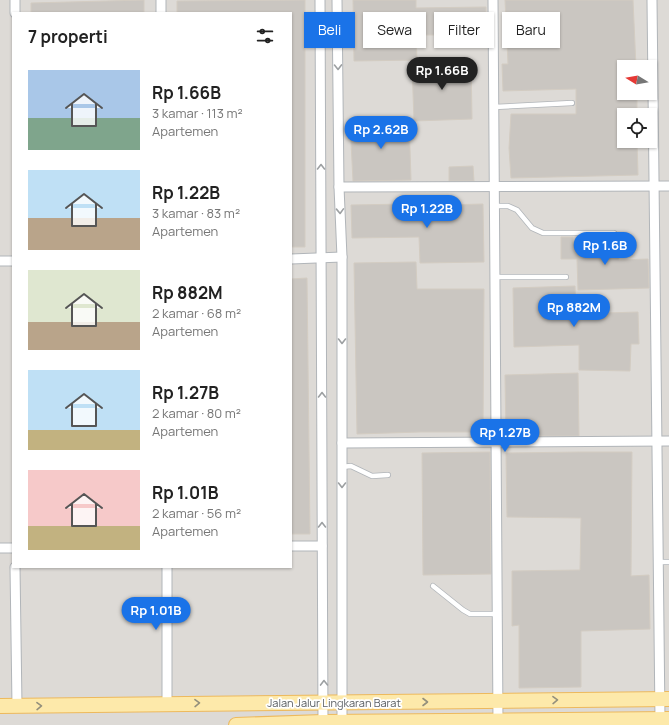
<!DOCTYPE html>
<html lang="id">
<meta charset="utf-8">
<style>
:root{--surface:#fff;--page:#f2f2f2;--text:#222;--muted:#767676;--accent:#1a73e8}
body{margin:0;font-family:Manrope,sans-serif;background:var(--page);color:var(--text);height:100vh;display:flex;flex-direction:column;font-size:15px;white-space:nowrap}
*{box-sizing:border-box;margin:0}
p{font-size:13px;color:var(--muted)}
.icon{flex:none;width:22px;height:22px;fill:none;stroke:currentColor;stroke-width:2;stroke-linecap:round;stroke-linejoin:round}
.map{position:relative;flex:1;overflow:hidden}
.drawer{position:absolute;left:12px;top:12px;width:280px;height:556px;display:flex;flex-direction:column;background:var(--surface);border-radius:0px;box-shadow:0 1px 3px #0004}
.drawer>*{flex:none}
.guide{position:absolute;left:304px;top:12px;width:305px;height:36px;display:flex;gap:8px}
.needle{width:26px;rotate:281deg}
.tools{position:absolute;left:617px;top:60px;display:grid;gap:8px}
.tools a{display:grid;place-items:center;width:40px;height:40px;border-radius:0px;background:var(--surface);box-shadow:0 1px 3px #0004;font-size:20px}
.price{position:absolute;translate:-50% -34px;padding:0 9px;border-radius:14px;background:var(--accent);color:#fff;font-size:13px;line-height:26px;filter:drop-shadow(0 1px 2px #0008)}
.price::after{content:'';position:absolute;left:50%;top:24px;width:12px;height:9px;margin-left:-6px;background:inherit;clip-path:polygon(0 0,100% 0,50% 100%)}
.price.on{background:#222;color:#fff}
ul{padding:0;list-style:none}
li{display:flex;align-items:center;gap:12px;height:100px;padding:0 16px}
li span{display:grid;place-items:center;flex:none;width:112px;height:80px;border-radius:0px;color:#555}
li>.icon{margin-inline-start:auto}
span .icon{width:48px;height:48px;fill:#fffc;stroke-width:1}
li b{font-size:17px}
h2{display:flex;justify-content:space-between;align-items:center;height:48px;padding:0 16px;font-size:17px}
.tag{padding:0 14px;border-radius:0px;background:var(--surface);box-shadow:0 1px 3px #0004;font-size:14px;line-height:36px}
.tag.on{background:var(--accent);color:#fff}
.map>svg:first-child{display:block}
</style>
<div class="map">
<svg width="669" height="725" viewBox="0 0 669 725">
<rect width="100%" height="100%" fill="#eeebe4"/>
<path fill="#dddad6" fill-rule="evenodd" d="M0,0H669V725H0ZM13,13H291V567H13ZM624,67H650V93H624ZM624,115H650V141H624Z"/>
<g fill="#cac6c1" stroke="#d3ccc2">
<path d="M144,0V13H31V3Z"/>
<path d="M305,0V247H291V13H177V1Z"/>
<path d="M353,0H416V8L486,7V35H416L417,60L354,61Z"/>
<path d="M505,0H633L636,67H624V93H637V115H624V141H637L638,175L511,178L509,148L511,114H576V89L503,91L502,64H508Z"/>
<path d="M471,62L472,119L414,121L412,64Z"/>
<path d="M409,119L411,180L353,181L350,122Z"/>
<path d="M473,166L474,181H449V167Z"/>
<path d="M408,204V206L483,204L484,262L420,263L419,237L352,238L351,205Z"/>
<path d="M561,237H573V242L619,240V260L648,259L649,288L578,290L577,259H561Z"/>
<path d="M416,262L417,289H484L483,432H420L357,434L354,263Z"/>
<path d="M307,278L310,534H291V279Z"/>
<path d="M575,286L576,314L638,312L639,344H631L630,371L579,370V345L514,347L513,288Z"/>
<path d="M578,373L579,436H506L505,375Z"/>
<path d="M490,452L491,574L423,575L422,453Z"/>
<path d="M581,452H632L631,576L649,575L650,629L581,631V687L519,688V625L512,626V571L580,570L581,518L507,517L506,455V453Z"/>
</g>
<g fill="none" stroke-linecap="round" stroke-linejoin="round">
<g stroke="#b1b5b9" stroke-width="6">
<g id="service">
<path d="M494,107L572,103"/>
<path d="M494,206H508L517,210L532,228L543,233H614"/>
<path d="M495,277H566"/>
<path d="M341,467L351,466L372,476L388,475"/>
<path d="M658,562H669"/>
<path d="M433,586L463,610L470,614H498"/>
</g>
</g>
<g stroke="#b1b5b9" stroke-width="11">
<g id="minor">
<path d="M15,0V13"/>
<path d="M320,0L323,722"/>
<path d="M337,0L339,187L342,257V723"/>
<path d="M493,0L498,721"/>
<path d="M652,0L660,719"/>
<path d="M161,13V0"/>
<path d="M339,187L669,186"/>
<path d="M291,259L342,257"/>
<path d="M0,261H13"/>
<path d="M342,443L669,441"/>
<path d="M291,546H322"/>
<path d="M0,548H13"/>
<path d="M15,567L17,706"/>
<path d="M167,704V567"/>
</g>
</g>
<g stroke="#edb95d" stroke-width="16">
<g id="primary">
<path d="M0,706L669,699"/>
<path d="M236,725L323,722L669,719"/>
</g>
</g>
<use href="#service" stroke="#fff" stroke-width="4.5"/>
<use href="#minor" stroke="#fff" stroke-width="9"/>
<use href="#primary" stroke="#fde9aa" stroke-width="14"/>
</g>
<defs><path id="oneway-chevron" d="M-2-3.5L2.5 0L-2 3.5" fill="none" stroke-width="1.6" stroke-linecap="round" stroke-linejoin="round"/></defs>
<g stroke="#9da0a2">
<use href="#oneway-chevron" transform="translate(338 67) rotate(89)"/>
<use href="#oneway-chevron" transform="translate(321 167) rotate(-90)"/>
<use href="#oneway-chevron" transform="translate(340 211) rotate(88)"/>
<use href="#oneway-chevron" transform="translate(342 341) rotate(90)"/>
<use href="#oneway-chevron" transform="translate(322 395) rotate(-90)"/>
<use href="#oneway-chevron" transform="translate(342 485) rotate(90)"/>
<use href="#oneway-chevron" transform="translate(322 525) rotate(-90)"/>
<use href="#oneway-chevron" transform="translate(324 683) rotate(-91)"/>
</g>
<g stroke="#94907c">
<use href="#oneway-chevron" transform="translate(555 700) rotate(-1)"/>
<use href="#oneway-chevron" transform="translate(425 702)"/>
<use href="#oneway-chevron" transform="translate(197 703) rotate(-1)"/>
<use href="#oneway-chevron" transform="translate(39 706) rotate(-1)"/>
</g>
<g text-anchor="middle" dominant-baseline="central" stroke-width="3.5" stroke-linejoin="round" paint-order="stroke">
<g font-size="11" fill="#5c6064" stroke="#fff">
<text x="334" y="702">Jalan Jalur Lingkaran Barat</text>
</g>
</g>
</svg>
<div class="tools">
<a><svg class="needle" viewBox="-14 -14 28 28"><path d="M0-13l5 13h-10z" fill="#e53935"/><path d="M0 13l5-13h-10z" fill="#767676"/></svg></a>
<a><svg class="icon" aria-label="locate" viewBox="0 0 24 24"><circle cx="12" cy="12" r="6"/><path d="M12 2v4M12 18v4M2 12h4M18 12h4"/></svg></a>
</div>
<b class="price on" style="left:442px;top:91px">Rp 1.66B</b>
<b class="price" style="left:381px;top:150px">Rp 2.62B</b>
<b class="price" style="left:427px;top:229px">Rp 1.22B</b>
<b class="price" style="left:605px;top:266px">Rp 1.6B</b>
<b class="price" style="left:574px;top:328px">Rp 882M</b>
<b class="price" style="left:505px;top:453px">Rp 1.27B</b>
<b class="price" style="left:156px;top:631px">Rp 1.01B</b>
<div class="guide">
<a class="tag on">Beli</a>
<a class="tag">Sewa</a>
<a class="tag">Filter</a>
<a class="tag">Baru</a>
</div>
<section class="drawer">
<h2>7 properti<svg class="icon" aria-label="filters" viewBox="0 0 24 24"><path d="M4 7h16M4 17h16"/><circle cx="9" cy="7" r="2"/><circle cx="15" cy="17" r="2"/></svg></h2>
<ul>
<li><span style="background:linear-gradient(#a9c7e8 60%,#7fa58c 0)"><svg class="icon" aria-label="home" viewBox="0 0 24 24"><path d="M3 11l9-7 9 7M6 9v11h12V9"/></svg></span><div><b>Rp 1.66B</b><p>3 kamar · 113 m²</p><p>Apartemen</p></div></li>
<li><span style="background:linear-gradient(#bfe0f5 60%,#b9a48a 0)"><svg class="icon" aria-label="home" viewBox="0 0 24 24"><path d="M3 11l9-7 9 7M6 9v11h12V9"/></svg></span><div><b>Rp 1.22B</b><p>3 kamar · 83 m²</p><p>Apartemen</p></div></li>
<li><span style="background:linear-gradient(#dfe7d0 65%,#b9a48a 0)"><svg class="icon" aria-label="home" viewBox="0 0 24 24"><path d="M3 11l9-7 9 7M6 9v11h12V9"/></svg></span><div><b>Rp 882M</b><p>2 kamar · 68 m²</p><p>Apartemen</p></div></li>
<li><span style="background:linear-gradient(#bfe0f5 75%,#c2b280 0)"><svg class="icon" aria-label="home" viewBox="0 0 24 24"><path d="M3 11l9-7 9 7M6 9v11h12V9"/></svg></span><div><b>Rp 1.27B</b><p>2 kamar · 80 m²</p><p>Apartemen</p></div></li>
<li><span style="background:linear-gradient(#f6c9c9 70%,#c2b280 0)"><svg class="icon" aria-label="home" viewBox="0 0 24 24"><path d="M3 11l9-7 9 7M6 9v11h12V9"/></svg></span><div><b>Rp 1.01B</b><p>2 kamar · 56 m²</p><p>Apartemen</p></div></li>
</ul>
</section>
</div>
